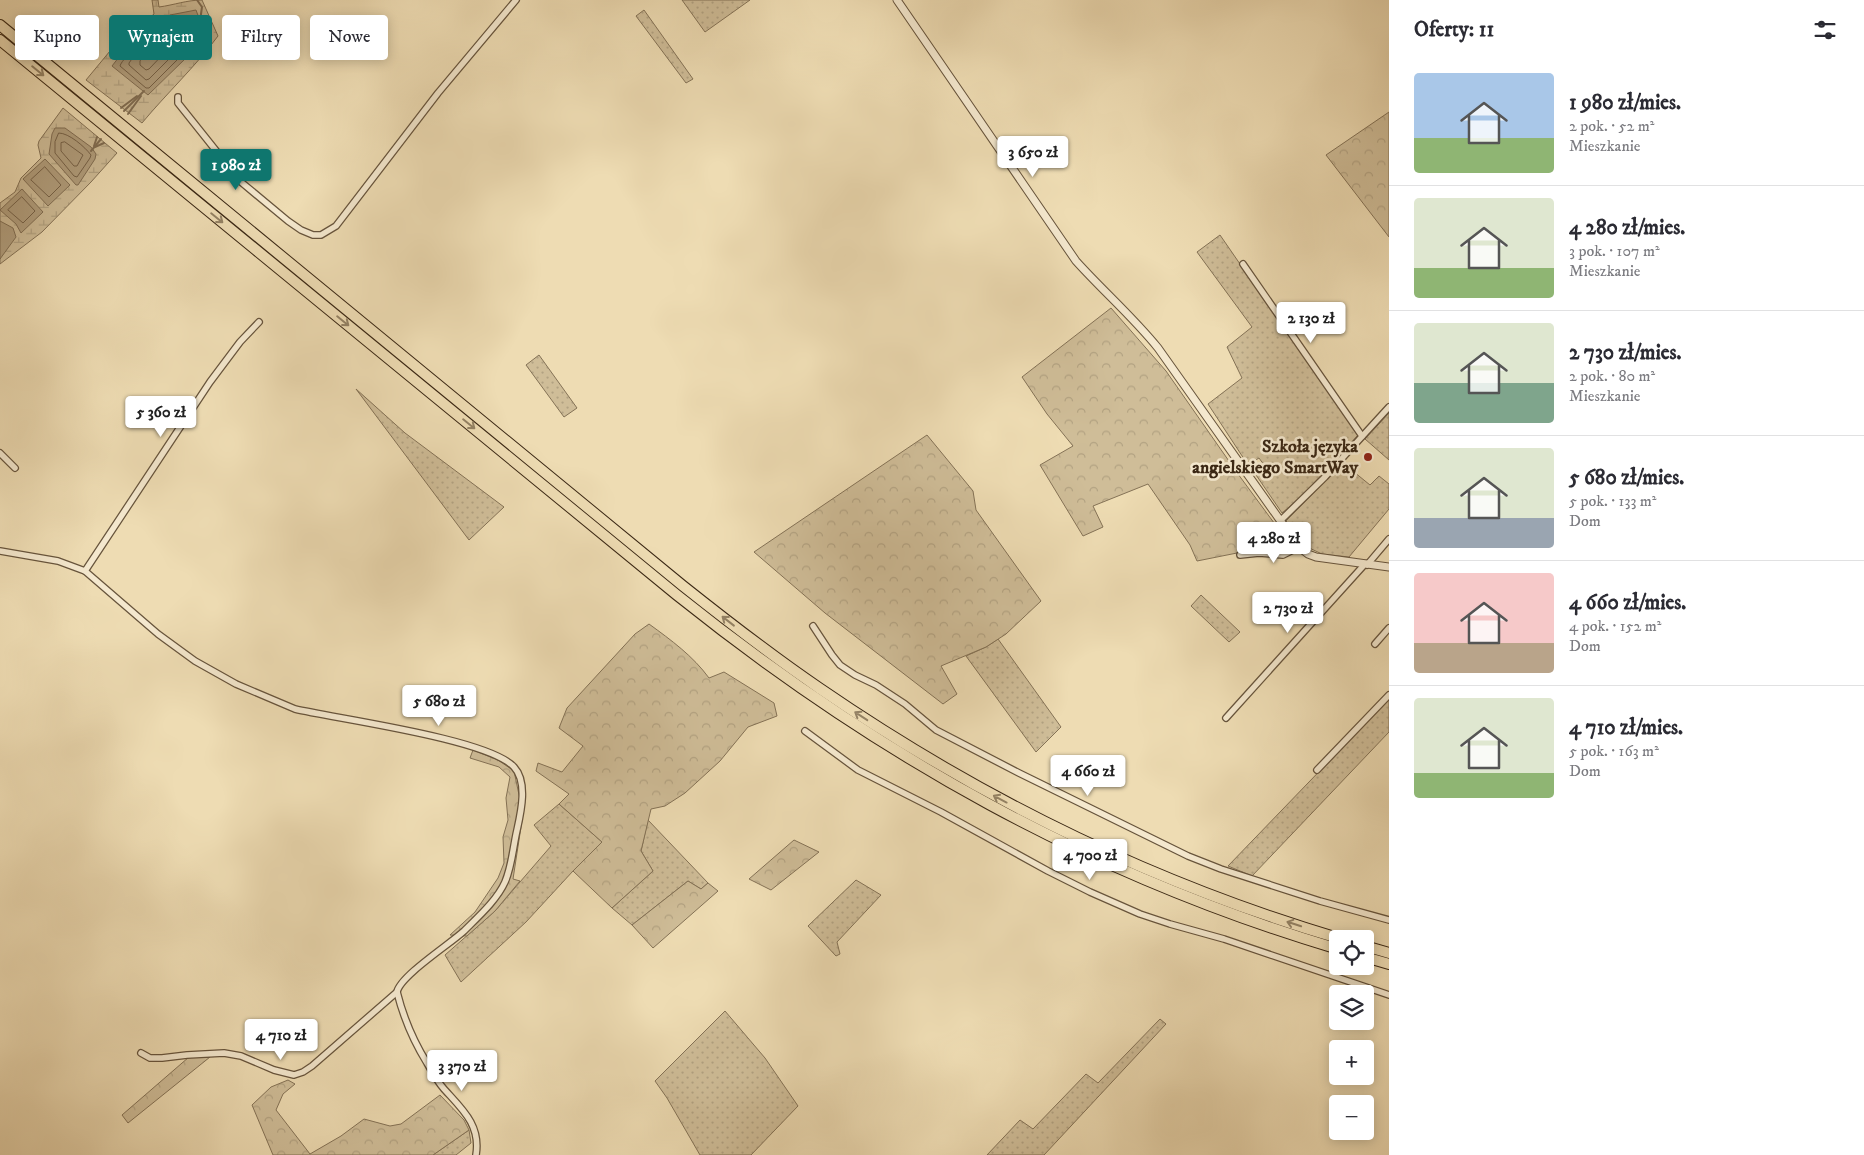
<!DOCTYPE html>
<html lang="pl">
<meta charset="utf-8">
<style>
:root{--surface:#fff;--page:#f7f7f7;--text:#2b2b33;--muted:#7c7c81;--line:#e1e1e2;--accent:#0f766e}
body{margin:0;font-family:"IM FELL DW Pica",serif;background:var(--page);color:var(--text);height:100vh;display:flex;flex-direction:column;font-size:19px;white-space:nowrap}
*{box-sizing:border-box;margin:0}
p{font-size:16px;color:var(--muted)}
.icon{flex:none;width:28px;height:28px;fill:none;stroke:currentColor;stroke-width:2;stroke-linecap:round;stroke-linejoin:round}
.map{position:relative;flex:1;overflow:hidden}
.drawer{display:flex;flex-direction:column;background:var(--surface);width:475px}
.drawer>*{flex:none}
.banner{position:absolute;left:15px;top:15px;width:475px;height:45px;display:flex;gap:10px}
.fabs{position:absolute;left:1329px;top:930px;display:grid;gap:10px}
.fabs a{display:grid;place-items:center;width:45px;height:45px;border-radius:5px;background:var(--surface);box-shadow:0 2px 12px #0003;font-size:25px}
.price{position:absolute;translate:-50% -42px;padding:0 11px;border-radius:5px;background:#fff;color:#222;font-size:16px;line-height:32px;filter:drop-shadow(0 1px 2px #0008)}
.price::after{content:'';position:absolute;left:50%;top:30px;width:15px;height:11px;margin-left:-8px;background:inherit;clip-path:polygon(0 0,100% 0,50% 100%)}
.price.active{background:var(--accent);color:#fff}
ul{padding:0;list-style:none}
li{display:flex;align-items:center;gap:15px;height:125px;padding:0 25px}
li+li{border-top:1px solid var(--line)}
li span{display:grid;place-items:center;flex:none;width:140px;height:100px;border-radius:5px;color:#555}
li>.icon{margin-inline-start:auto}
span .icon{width:60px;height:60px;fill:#fffc;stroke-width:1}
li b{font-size:21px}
h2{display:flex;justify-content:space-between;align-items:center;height:60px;padding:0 25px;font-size:21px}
.chip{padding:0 18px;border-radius:5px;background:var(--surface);box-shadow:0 2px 12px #0003;font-size:18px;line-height:45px}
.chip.active{background:var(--accent);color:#fff}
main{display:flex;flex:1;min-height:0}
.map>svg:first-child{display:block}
</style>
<main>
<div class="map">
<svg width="1389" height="1155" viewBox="0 0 1389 1155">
<defs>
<pattern id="grass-dots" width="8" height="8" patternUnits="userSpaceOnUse" patternTransform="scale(1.25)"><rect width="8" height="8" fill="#cfbd98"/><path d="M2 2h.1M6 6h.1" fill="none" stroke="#b2a282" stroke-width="1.8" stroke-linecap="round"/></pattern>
<pattern id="forest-crowns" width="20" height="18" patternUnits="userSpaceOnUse" patternTransform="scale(1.25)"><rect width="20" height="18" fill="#cfbd98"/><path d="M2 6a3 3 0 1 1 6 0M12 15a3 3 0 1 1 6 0" fill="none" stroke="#b2a282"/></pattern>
<pattern id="wetland-marsh" width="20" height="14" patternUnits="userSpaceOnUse" patternTransform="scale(1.25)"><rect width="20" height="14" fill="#cfbd98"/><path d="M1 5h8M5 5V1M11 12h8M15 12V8" fill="none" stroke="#b2a282"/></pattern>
</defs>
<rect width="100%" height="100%" fill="#eedcb3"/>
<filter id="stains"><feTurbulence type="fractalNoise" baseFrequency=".004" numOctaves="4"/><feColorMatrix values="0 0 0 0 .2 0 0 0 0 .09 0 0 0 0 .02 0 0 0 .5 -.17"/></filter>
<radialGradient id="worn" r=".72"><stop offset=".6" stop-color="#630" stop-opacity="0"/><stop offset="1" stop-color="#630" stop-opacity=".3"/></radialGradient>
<g fill="url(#grass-dots)" stroke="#847256">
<path d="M682,0H750L705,32Z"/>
<path d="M644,10L693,79L686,83L636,16Z"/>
<path d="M1220,235L1358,435L1301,497L1282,513L1254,472L1264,465L1259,458L1248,465L1208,404L1242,378L1227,347L1252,327L1197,252Z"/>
<path d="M539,355L577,408L564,417L526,365Z"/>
<path d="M356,389L405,433L504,507L469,540Z"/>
<path d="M1389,413V460L1365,439Z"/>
<path d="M1343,463L1370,485L1379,476L1389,484V509L1349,557L1322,554L1303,545L1286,521Z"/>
<path d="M1201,595L1240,632L1229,642L1191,606Z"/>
<path d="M998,639L1061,727L1036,752L966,656L986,647Z"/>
<path d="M1389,699V732L1252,876L1228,866Z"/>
<path d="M559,804L602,842L573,871L526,922L461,982L445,955L495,911L551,846L534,825Z"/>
<path d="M648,820L708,883L701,889L688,881L632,925L612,908L653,871L641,851Z"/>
<path d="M856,880L881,895L837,942L840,954L836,956L808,926Z"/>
<path d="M725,1011L765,1058L798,1106L751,1155H700L667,1098L655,1081Z"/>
<path d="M1160,1019L1166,1024L1044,1155H987L1020,1120L1033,1129L1086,1074L1098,1083Z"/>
<path d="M469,1130L471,1143L456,1155H433Z"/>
</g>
<g fill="url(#forest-crowns)" stroke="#847256">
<path d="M1389,112V237L1326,155Z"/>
<path d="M1111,308L1166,371L1238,474L1280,531L1277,539L1262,550L1237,553L1197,561L1190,545L1148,484L1093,506L1103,527L1083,536L1040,465L1073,446L1047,414L1022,377Z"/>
<path d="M927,435L973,491L976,510L1041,601L1006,634L986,647L941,666L957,694L943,704L825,613L754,552Z"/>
<path d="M649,624C671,640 693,656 709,678L724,672L774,703L777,716L748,727L720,761L685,793L665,806L651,809L641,851L653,871L612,908L573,871L602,842L559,804L569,794L536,771L538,763L562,772L583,746L559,728L567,708L635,634Z"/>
<path d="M473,750L498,760L514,771L523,814L513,879L520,881L495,911L467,936L450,935L475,912L498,878L504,863L503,837L508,820L506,798L510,777L499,767L470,758Z"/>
<path d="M794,840L819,852L771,890L749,879Z"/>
<path d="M688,881L701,889L708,883L718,891L653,948L632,925Z"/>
<path d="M189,1057H210L128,1123L122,1115Z"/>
<path d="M288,1080L295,1084L283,1094L276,1110L310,1154L341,1136L364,1119L390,1126L401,1124L440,1095L464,1120L469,1130L433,1155H273L252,1105L271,1087Z"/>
</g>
<g fill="url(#wetland-marsh)" stroke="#847256">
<path d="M152,0H158L159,7C174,5 187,0 202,0L218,36C195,67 167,93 142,123L86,80L110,51L154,14Z"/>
<path d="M63,108L117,153L91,182L42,232L0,264V203L15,192L21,178L41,158L38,145L39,141Z"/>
</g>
<g fill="#b19e7d" stroke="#816e53">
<path d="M196,10L204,32L186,58L148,95L112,66L126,48L170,15Z"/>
<path d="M55,128H65L91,147L96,154L95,159L78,185H76L49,154L52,134Z"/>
<path d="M45,159L70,185L48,206L23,179Z"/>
<path d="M22,189L43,212L21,233L16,224L0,210Z"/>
<path d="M0,221L13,228L16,237L0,259Z"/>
</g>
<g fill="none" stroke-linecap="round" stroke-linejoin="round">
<g stroke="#766248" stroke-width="1">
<path d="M191,16L193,18L198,32L182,55L149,88H146L120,66C122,57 161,24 172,20C177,17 185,17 191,16Z"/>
<path d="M187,23L190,25L191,31L177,51L149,79L146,80L129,65V63L134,56L174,26Z"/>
<path d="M173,36H175L176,39L171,46L149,69L146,70L140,65V61Z"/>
<path d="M59,133C69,133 85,147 91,155L90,158L77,177L74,176L55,153V142Z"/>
<path d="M65,142L83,155L77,166H74L61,151V143Z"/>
<path d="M45,167L61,185L49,197L31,180Z"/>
<path d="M22,197L35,211L23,223L8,210Z"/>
</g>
<g stroke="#816e53" stroke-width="2">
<path d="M197,0L202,7L200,21"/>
<path d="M121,108L137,96"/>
<path d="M124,111L144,91"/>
<path d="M128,114L141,96"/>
<path d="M94,146L97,137"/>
<path d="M95,147L104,143"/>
<path d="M91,151L101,139"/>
</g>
<g stroke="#67543c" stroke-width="8">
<g id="minor">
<path d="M178,97V103L241,182L288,221L301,230L313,235H321L336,226L438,93L516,0"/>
<path d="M1243,264L1362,436"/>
<path d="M0,453L15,468"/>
<path d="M1280,521L1325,477L1389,407"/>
<path d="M0,551L58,561L85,571L158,634L195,661L236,684L295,709C338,719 489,739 514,767C528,782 521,812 517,830C513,847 512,866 505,882C497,900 478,917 464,931C450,944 400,976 397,992C403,1016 414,1042 427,1063C432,1072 437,1081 444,1089C462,1109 481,1125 476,1155"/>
<path d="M1240,555L1259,553L1283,555L1299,547"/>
<path d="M1367,565L1389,539"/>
<path d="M85,571L210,382L240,342L259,322"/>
<path d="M813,626L832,655L840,665L855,675L876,685L905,704L936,730L1019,773L1188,856L1221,869L1320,901L1389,920"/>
<path d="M1375,644L1389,628"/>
<path d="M1226,718L1365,564"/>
<path d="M805,731L858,770L941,812L1048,871L1090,892L1140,914L1170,924L1224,939L1389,995"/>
<path d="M1317,770L1389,695"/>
<path d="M141,1053L150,1058H162L187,1055L224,1053L241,1056L274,1070L294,1075L303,1072L312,1066L397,992"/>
</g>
</g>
<g stroke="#67543c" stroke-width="9">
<path id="tertiary" d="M897,0L1076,261C1103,291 1133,317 1158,348L1299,547L1308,554L1316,557L1389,567"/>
</g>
<g stroke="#3a2714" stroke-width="12">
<g id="motorway">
<path d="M0,25L683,586C727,621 772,656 819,688C979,798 1155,884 1341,939"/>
<path d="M0,40L677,595C878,756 1090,875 1338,949"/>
<path d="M1365,946L1389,953"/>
<path d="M1365,957L1389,964"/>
</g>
</g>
<use href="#minor" stroke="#f4e8ce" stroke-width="5.5"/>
<use href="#tertiary" stroke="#f4e8ce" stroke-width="7"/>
<use href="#motorway" stroke="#eedcb3" stroke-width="10"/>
</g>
<defs><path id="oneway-shaft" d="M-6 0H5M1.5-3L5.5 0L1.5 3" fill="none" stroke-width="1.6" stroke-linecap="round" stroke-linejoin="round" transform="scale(1.25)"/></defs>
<g stroke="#948264">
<use href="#oneway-shaft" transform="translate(38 71) rotate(39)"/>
<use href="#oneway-shaft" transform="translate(217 218) rotate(39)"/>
<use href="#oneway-shaft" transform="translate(343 321) rotate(39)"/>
<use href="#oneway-shaft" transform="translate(469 424) rotate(39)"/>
<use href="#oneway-shaft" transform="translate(728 621) rotate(-142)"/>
<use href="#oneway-shaft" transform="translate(861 716) rotate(-147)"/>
<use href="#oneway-shaft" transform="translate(1000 799) rotate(-152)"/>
<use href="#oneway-shaft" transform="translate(1294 924) rotate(-162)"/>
</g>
<circle fill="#8f2418" stroke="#f4e8ce" stroke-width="2" cx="1368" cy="457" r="5"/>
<g text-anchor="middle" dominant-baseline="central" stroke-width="5" stroke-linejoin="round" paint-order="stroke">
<g font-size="18" font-weight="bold" fill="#3a2714" stroke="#f4e8ce" text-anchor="end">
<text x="1358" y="447">Szkoła języka<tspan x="1358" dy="21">angielskiego SmartWay</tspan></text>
</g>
</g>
<rect width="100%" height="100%" filter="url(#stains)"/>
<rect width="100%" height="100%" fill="url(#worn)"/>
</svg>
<div class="fabs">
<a><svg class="icon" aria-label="locate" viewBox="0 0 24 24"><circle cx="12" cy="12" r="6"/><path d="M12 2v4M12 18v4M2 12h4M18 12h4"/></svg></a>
<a><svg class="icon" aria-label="layers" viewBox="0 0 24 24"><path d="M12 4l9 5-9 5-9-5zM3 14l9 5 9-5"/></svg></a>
<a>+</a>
<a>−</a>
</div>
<b class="price" style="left:1033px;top:178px">3 650 zł</b>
<b class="price active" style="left:236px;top:191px">1 980 zł</b>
<b class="price" style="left:1311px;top:344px">2 130 zł</b>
<b class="price" style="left:161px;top:438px">5 360 zł</b>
<b class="price" style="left:1274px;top:564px">4 280 zł</b>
<b class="price" style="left:1288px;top:634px">2 730 zł</b>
<b class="price" style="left:439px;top:727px">5 680 zł</b>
<b class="price" style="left:1088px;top:797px">4 660 zł</b>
<b class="price" style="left:1090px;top:881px">4 700 zł</b>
<b class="price" style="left:281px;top:1061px">4 710 zł</b>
<b class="price" style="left:462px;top:1092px">3 370 zł</b>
<div class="banner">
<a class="chip">Kupno</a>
<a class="chip active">Wynajem</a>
<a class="chip">Filtry</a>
<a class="chip">Nowe</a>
</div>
</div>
<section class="drawer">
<h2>Oferty: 11<svg class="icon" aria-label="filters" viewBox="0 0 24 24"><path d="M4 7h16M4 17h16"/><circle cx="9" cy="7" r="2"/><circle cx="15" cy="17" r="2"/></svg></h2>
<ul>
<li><span style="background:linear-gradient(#a9c7e8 65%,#8fb573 0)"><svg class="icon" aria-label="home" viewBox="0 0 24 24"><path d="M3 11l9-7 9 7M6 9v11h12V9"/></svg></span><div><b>1 980 zł/mies.</b><p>2 pok. · 52 m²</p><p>Mieszkanie</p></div></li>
<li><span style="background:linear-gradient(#dfe7d0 70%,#8fb573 0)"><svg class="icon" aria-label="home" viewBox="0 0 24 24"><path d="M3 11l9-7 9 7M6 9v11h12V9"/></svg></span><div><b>4 280 zł/mies.</b><p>3 pok. · 107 m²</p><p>Mieszkanie</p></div></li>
<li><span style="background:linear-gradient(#dfe7d0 60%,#7fa58c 0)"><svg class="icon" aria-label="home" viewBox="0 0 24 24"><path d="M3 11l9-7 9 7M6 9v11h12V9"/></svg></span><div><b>2 730 zł/mies.</b><p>2 pok. · 80 m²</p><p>Mieszkanie</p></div></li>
<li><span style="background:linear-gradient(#dfe7d0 70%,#9aa5b1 0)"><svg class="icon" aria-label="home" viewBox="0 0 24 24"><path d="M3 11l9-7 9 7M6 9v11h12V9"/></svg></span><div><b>5 680 zł/mies.</b><p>5 pok. · 133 m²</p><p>Dom</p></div></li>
<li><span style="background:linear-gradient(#f6c9c9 70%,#b9a48a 0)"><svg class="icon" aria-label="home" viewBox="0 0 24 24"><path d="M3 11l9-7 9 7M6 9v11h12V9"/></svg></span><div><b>4 660 zł/mies.</b><p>4 pok. · 152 m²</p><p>Dom</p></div></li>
<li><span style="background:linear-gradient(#dfe7d0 75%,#8fb573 0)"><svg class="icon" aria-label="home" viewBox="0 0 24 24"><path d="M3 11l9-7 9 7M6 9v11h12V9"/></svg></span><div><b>4 710 zł/mies.</b><p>5 pok. · 163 m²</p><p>Dom</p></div></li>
</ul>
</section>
</main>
